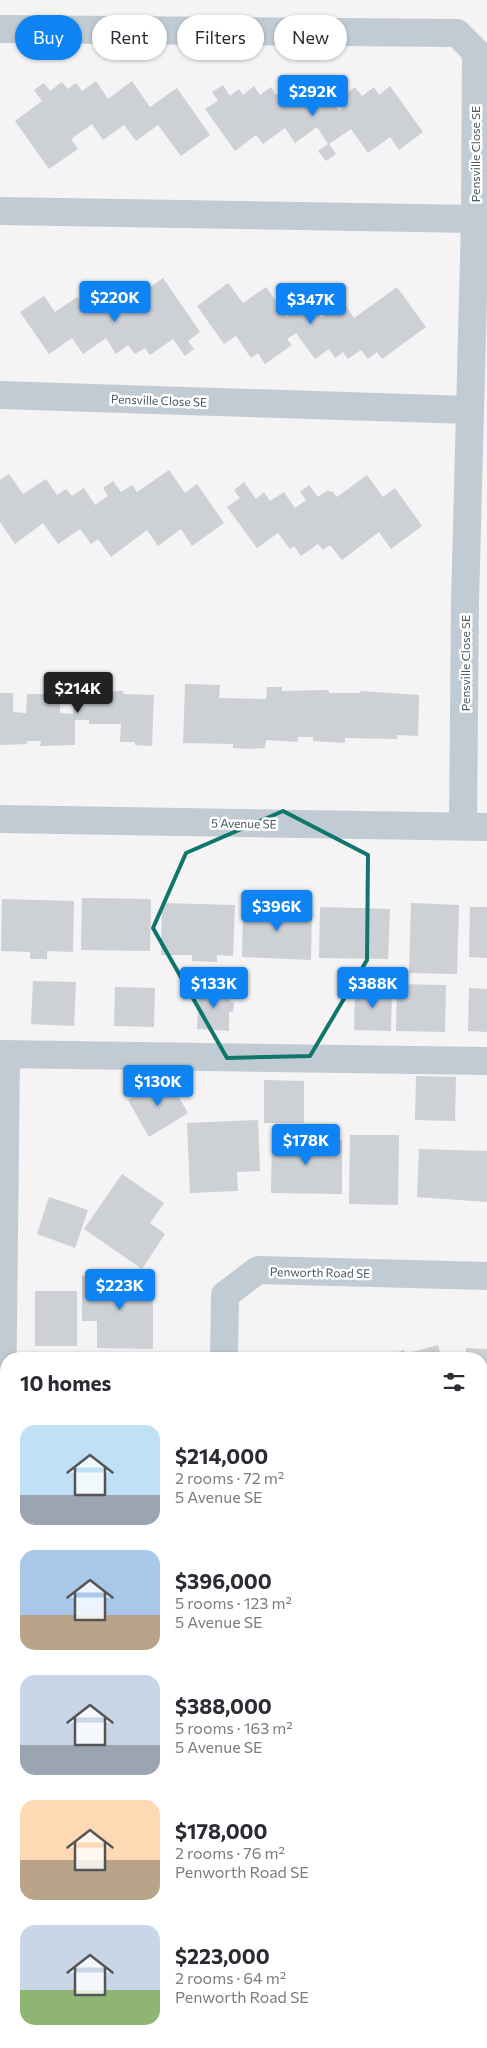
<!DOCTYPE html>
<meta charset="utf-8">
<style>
:root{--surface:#fff;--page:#f7f7f7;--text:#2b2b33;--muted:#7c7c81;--accent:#0e84f4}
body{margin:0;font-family:Commissioner,sans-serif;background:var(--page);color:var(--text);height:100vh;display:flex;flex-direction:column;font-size:19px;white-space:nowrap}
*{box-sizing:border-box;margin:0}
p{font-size:16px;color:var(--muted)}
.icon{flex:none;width:28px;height:28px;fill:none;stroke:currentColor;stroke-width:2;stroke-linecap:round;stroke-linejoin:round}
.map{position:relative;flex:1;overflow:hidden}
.panel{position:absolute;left:0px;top:1352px;width:488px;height:696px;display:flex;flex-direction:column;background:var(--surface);border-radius:20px 20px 0 0;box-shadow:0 1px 4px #0004}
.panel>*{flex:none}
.guide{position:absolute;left:15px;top:15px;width:458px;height:45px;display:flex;gap:10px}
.price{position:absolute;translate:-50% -42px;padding:0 11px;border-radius:5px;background:var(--accent);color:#fff;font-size:16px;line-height:32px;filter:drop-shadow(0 1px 2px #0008)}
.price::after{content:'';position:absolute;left:50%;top:30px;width:15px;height:11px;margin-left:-8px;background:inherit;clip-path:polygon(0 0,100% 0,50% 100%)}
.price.current{background:#222;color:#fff}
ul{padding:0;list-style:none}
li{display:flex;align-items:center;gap:15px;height:125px;padding:0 20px}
li span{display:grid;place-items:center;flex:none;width:140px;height:100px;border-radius:15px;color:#555}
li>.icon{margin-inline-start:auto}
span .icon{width:60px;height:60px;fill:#fffc;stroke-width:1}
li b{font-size:21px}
h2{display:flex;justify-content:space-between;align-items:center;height:60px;padding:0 20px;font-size:21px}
.tag{padding:0 18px;border-radius:22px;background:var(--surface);box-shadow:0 1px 4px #0004;font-size:18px;line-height:45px}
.tag.current{background:var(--accent);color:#fff}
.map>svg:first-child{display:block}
</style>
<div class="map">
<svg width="487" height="2048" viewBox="0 0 487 2048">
<rect width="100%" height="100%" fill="#f5f3f3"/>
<g fill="#cdd0d5">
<path d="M96,81L108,99L132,81L150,107L177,88L210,135L181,156L158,125L136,141L124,125L103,140L92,124L71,139L78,149L49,169L15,121L42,101L34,90L44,83L50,91L62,82L68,89L76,83L82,91Z"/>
<path d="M223,85L230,96L239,89L243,95L254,86L260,95L271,87L276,95L289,86L295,94L303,87L309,95L321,86L339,111L350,102L345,95L355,87L362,96L374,87L379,95L390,86L423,132L399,150L390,137L368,153L351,129L329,144L336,154L326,161L318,151L328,144L317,127L295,143L285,128L263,144L256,135L235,151L205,109L218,101L212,92Z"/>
<path d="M163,278L200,332L188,341L194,349L185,356L173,339L150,355L145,348L135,354L128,345L116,354L106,338L83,354L72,338L49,354L20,312L44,296L55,312L77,297L88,313L110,298L121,314L143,298L141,294Z"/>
<path d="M228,283L243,303L266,287L287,317L309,301L321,318L343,302L354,318L397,287L426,327L382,359L377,352L368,359L361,350L348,359L343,352L335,358L329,349L315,359L296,333L287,339L292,345L265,364L258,353L251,358L236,336L224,344L197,306Z"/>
<path d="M169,470L185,493L197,484L224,523L192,546L181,529L158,546L147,530L111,557L98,539L91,544L80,529L58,544L43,523L15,544L0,522V480L9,474L23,494L46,479L57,495L66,489L72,496L84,488L95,505L108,496L103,488L113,481L121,492L132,485L137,492Z"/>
<path d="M367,475L383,497L395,488L422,526L391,549L379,532L342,560L330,545L323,550L318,544L301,556L294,546L290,549L278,533L257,548L227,507L240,498L234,490L244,482L256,499L264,492L270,501L284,492L295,508L306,500L300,492L309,485L318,497L328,490L330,492L332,491L337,497Z"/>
<path d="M74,672L107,673V691H123V694L154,695L152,746L135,745V742H120L121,724H89V720H75V745L40,746L41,741H27V744L0,745V693H13V712L26,713L27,694H60V713L73,714Z"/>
<path d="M185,684L220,685L219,698L266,699L267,687H282V691L329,690V693H360V691L419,695L418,736L397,735V739L345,738V743L313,741V737H298V742L266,740L265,748L250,749L233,748V744L183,743Z"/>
<path d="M82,898L151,899L150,951L81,950Z"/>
<path d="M2,899L74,901L73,952L47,951V959H30V952L1,951Z"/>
<path d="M162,903L235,905L233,956L217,955V962L192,961V955H161Z"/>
<path d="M411,903L459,905L457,974L409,973Z"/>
<path d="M243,904L280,905V908H312L311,960L242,957Z"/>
<path d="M320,907L390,909L388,959L319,958Z"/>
<path d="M470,907H487V958L469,957Z"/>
<path d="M33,981L76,982L74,1026L31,1024Z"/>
<path d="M397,984L446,985L445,1032L396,1031Z"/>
<path d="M115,987L155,988L154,1027L114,1026Z"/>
<path d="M355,987L392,988L391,1031L354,1030Z"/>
<path d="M199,988H230V1002H234L233,1012H229V1031L197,1029Z"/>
<path d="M469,988L487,989V1032L468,1031Z"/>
<path d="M416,1076L456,1077L455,1121L415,1120Z"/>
<path d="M167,1077L188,1113L149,1137L128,1100Z"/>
<path d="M264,1080L304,1081V1123H264Z"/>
<path d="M258,1120L260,1171L237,1172L238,1191L190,1193L187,1123Z"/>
<path d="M289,1130H293V1140H342V1194L271,1193L272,1134L289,1136Z"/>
<path d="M350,1135H399L398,1205L349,1204Z"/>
<path d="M419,1149L487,1151V1202L417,1197Z"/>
<path d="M122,1174L164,1203L150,1223L165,1234L142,1269L84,1229Z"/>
<path d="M49,1197L88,1210L75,1248L37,1234Z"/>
<path d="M82,1276L153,1277V1349L97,1348V1321H82Z"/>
<rect x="35" y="1291" width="42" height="55"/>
<path d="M438,1345L442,1359H376L404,1350L405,1354Z"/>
<path d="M466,1348L487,1349V1400H481V1359H466Z"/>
<path d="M85,1356L156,1357L155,1359H85Z"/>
<path d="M481,1554H487V1596L481,1595Z"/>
<rect x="481" y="1599" width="6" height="41"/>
<path d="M481,1695H487V1734L481,1733Z"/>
<rect x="481" y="1771" width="6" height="39"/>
<path d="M481,1815L487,1816V1858H481Z"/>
<rect x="481" y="1882" width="6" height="40"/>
<rect x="90" y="2042" width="52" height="6"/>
<path d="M326,2042H361V2047L325,2046Z"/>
<rect x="376" y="2042" width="43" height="6"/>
</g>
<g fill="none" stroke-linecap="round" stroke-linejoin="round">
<g stroke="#c0cbd3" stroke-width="28">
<path d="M0,29L457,33L476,52L475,219L465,603L463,826"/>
<path d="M0,211L475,219"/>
<path d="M0,395L469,410"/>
<path d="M0,819L487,827"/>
<path d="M0,1054L487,1061"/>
<path d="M224,1359L225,1295L258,1270L487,1276"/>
<path d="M481,1500H487"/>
<path d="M0,1591L6,1054"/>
<path d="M215,2048V2042"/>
<path d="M439,2048V2042"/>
</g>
</g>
<path fill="none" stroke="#0f766e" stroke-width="4" stroke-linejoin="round" d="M283,811L368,855L367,960L310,1056L227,1058L153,928L186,853Z"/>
<g text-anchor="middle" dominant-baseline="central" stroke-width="5" stroke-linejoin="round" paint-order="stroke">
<g font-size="12" fill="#495862" stroke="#fff">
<text transform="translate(475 154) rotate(-90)">Pensville Close SE</text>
<text transform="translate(159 400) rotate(2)">Pensville Close SE</text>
<text transform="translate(465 663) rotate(-90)">Pensville Close SE</text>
<text transform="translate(244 823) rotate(1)">5 Avenue SE</text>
<text transform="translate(320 1272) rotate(1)">Penworth Road SE</text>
</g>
</g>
</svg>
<b class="price" style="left:313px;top:117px">$292K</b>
<b class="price" style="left:115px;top:323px">$220K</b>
<b class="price" style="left:311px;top:325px">$347K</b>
<b class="price current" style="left:78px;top:714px">$214K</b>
<b class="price" style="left:277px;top:932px">$396K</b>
<b class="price" style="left:214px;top:1009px">$133K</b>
<b class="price" style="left:373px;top:1009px">$388K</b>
<b class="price" style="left:158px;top:1107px">$130K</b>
<b class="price" style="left:306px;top:1166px">$178K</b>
<b class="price" style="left:120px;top:1311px">$223K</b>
<div class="guide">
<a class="tag current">Buy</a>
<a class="tag">Rent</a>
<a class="tag">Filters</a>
<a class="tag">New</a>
</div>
<section class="panel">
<h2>10 homes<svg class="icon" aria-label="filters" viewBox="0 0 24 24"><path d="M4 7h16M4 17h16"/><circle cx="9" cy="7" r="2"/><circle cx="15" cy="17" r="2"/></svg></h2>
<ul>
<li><span style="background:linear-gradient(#bfe0f5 70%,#9aa5b1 0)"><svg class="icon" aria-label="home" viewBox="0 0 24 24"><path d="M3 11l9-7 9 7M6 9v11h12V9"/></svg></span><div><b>$214,000</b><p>2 rooms · 72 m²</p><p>5 Avenue SE</p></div></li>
<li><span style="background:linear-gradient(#a9c7e8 65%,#b9a48a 0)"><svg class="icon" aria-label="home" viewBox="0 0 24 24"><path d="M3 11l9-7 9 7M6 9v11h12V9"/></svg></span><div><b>$396,000</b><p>5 rooms · 123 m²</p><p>5 Avenue SE</p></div></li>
<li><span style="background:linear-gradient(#c9d6e8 70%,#9aa5b1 0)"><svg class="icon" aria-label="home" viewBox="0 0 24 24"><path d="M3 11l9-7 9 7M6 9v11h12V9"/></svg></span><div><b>$388,000</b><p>5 rooms · 163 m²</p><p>5 Avenue SE</p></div></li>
<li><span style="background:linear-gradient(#ffd9b3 60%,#b9a48a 0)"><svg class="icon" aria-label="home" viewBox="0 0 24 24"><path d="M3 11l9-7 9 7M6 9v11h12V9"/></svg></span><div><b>$178,000</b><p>2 rooms · 76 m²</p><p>Penworth Road SE</p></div></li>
<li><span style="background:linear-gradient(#c9d6e8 65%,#8fb573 0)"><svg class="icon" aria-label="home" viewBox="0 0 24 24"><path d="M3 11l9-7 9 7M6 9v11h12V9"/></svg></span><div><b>$223,000</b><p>2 rooms · 64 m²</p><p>Penworth Road SE</p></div></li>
</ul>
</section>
</div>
